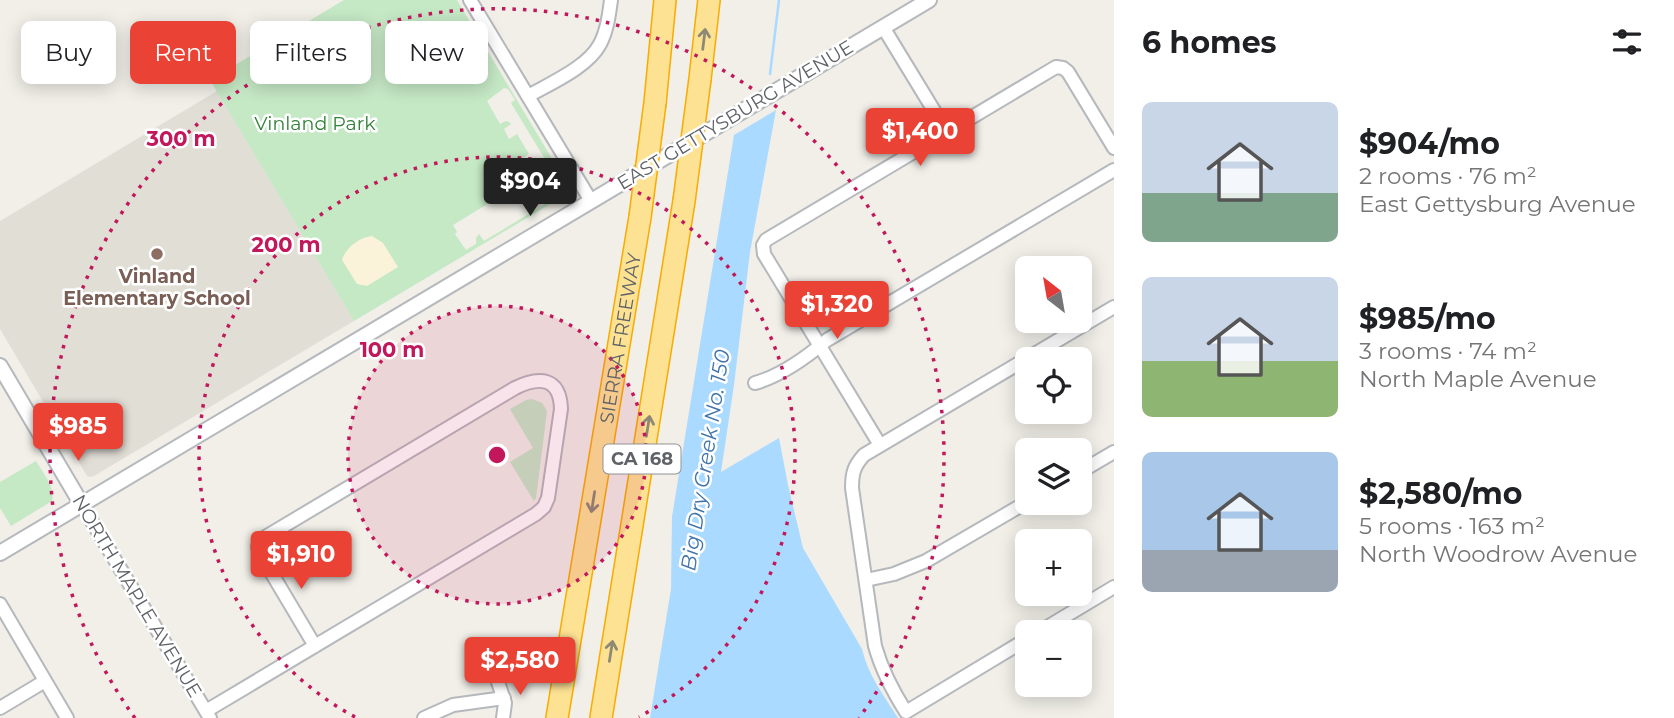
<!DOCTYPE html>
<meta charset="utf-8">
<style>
:root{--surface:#fff;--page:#f2f2f2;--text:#202124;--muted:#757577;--accent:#ea4335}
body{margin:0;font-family:Montserrat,sans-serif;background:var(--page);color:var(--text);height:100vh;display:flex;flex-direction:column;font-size:26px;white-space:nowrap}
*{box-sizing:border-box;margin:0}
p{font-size:23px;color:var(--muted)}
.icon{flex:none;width:38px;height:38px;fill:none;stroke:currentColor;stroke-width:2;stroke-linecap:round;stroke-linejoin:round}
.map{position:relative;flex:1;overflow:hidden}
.panel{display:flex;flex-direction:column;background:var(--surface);width:560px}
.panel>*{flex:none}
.banner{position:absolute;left:21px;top:21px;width:665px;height:63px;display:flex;gap:14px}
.needle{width:46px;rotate:329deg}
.fabs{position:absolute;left:1015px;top:256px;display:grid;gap:14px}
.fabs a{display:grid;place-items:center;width:77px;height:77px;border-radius:10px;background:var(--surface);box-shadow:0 4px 18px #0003;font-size:35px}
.price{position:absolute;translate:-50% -60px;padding:0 16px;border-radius:7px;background:var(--accent);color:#fff;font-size:23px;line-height:46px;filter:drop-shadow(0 2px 4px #0008)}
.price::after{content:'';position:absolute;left:50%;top:42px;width:21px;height:16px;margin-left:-10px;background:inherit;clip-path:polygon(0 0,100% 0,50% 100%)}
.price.current{background:#222;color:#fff}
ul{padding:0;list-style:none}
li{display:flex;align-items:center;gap:21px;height:175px;padding:0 28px}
li span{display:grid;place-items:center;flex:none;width:196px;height:140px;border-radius:10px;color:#555}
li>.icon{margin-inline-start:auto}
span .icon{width:84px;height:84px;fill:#fffc;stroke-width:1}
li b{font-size:30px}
h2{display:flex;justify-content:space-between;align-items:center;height:84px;padding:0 28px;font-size:30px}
.pill{padding:0 24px;border-radius:10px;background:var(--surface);box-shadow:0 4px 18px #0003;font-size:24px;line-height:63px}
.pill.current{background:var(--accent);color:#fff}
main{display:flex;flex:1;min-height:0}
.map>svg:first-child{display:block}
</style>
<main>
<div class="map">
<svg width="1114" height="718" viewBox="0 0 1114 718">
<rect width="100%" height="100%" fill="#f1efe8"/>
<path fill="#e1ded6" d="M217,91L354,321L94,476L89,477L87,476L0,329V221Z"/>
<g fill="#c5e8c5" fill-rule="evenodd">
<path d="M344,0H457L569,187L567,194L354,321L210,80ZM504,88L508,89L515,100L511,103L560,184L556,187L560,195L484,241L479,234L476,238V244L466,250L455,234L457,232L453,225L530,178L536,186L545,181L544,179L536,183L521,159L529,154L517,134L509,139L504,129L511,124L509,122L506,121L500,124L487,101Z"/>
<path d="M532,399L542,403L547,411L536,498L534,501L510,462L533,448L510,409L526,400Z"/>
<path d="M36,461C43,473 56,488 52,501L11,526L0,508V482Z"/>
</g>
<path fill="#fbf3d9" d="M372,236L383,243L398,267L367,286L357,284L342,260C345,248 360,237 372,236Z"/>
<path fill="#aadaff" d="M776,110L750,252L734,385L721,472L779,438L788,485L803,548L862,649C868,675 884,696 898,718H650L671,589L672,517L734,135Z"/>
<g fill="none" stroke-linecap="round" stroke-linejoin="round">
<path stroke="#aadaff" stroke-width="2.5" d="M770,74L779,0"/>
<g stroke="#b5b8bc" stroke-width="16">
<g id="minor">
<path d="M470,0L591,201"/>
<path d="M883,27L947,132"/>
<path d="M528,96C551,83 588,67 600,44C607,31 609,15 611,0"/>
<path d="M755,383C780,376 808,356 827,340L1114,170"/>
<path d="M880,445L764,254L763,245L766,240L1056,67L1063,68L1068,72L1114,148"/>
<path d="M1080,472L1114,452"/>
<path d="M82,505L210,718"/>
<path d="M866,580L894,574L926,561L1027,502"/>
<path d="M0,604L67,718"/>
<path d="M1039,632L1114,587"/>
<path d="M1027,639L906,712C892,690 882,671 875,646L852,488C852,473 854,466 864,455L1114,307"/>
<path d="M497,679L505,703L503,718"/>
<path d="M0,708L45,681"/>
<path d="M206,711L536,514L544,507L548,498L561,409C560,377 539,376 515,388L262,539L258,547L262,557L315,646"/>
<path d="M424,718L453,705L504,698"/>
</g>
</g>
<g stroke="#b5b8bc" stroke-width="18">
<g id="tertiary">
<path d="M0,366L82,505"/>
<path d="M0,553L929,0"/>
</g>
</g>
<g stroke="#f9ab00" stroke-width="24">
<g id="motorway">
<path d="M700,79L709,0"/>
<path d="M655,103L665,0"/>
<path id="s1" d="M557,718L640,217"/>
<path d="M601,718L684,201"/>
</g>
</g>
<use href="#minor" stroke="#fff" stroke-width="12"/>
<use href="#tertiary" stroke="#fff" stroke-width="14"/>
<use href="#motorway" stroke="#fde293" stroke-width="21"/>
<g stroke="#f9ab00" stroke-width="24" stroke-linecap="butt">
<g id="motorway-bridge">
<path d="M684,201L700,79"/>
<path d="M640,217L655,103"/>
</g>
</g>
<use href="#motorway-bridge" stroke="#fde293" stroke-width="21"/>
</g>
<defs><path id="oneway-shaft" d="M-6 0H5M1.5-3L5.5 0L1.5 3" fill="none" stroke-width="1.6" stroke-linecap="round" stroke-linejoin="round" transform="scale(1.75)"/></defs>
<g stroke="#8e8975">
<use href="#oneway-shaft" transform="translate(704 39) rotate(-83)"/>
<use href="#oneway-shaft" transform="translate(648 426) rotate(-81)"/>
<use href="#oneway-shaft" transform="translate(593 502) rotate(99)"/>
<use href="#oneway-shaft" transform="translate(611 651) rotate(-81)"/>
</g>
<circle cx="497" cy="455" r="149" fill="#c2185b" fill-opacity=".12"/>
<g fill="none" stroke="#c2185b" stroke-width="3.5" stroke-dasharray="3.5 7">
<circle cx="497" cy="455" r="149"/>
<path d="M355 717A298 298 0 1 1 639 717"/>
<path d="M135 718A447 447 0 1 1 859 718"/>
</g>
<circle fill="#8d6e63" stroke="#fff" stroke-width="2.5" cx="157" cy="254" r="7"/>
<g text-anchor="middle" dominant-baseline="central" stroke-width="5" stroke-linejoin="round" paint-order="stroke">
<rect fill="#fff" stroke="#8f9295" stroke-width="2" x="603.5" y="444.5" width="77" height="29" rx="5"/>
<g font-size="18" font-weight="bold" fill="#5f6368">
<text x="642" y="459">CA 168</text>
</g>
<g font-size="19" fill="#5f6368" stroke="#fff">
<text transform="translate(735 115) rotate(-31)">EAST GETTYSBURG AVENUE</text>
<text stroke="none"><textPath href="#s1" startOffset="385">SIERRA FREEWAY</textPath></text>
<text transform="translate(137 596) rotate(59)">NORTH MAPLE AVENUE</text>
</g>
<g font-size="19" fill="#348238" stroke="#fff">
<text x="315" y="123">Vinland Park</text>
</g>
<g font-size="19" font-weight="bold" fill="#785e54" stroke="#fff">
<text x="157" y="276">Vinland<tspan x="157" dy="22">Elementary School</tspan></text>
</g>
<g font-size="21" font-style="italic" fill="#4174aa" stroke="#fff">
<text transform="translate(705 460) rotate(-81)">Big Dry Creek No. 150</text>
</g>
</g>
<circle cx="497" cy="455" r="10" fill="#c2185b" stroke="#fff" stroke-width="3.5"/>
<g font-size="21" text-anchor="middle" font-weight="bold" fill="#c2185b" stroke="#fff" stroke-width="5" stroke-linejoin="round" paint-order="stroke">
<text x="181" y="146">300 m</text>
<text x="286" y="252">200 m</text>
<text x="392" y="357">100 m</text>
</g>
</svg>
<div class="fabs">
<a><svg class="needle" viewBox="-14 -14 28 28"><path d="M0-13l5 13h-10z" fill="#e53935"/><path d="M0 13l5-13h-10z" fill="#757577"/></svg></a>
<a><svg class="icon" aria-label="locate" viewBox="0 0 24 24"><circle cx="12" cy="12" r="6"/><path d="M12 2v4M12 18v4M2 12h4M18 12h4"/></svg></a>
<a><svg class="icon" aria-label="layers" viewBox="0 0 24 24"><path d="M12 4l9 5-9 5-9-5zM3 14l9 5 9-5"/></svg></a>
<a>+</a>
<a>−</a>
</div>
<b class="price" style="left:920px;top:168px">$1,400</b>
<b class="price current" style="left:530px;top:218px">$904</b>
<b class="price" style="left:837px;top:341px">$1,320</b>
<b class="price" style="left:78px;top:463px">$985</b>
<b class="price" style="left:301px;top:591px">$1,910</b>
<b class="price" style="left:520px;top:697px">$2,580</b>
<div class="banner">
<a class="pill">Buy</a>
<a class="pill current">Rent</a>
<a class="pill">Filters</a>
<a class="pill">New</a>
</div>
</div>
<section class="panel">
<h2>6 homes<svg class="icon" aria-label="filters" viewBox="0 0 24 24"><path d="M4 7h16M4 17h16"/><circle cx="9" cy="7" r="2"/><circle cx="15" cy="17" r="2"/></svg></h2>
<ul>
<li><span style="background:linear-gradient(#c9d6e8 65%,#7fa58c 0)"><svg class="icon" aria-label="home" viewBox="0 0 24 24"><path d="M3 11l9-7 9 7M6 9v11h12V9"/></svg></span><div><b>$904/mo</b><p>2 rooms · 76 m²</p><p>East Gettysburg Avenue</p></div></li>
<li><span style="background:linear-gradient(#c9d6e8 60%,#8fb573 0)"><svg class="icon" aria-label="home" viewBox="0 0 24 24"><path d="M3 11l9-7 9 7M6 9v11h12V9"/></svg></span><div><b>$985/mo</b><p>3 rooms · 74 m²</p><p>North Maple Avenue</p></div></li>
<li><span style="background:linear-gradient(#a9c7e8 70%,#9aa5b1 0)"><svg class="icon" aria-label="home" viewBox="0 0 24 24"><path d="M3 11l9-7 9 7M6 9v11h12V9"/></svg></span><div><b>$2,580/mo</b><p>5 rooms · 163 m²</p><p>North Woodrow Avenue</p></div></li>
</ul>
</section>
</main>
